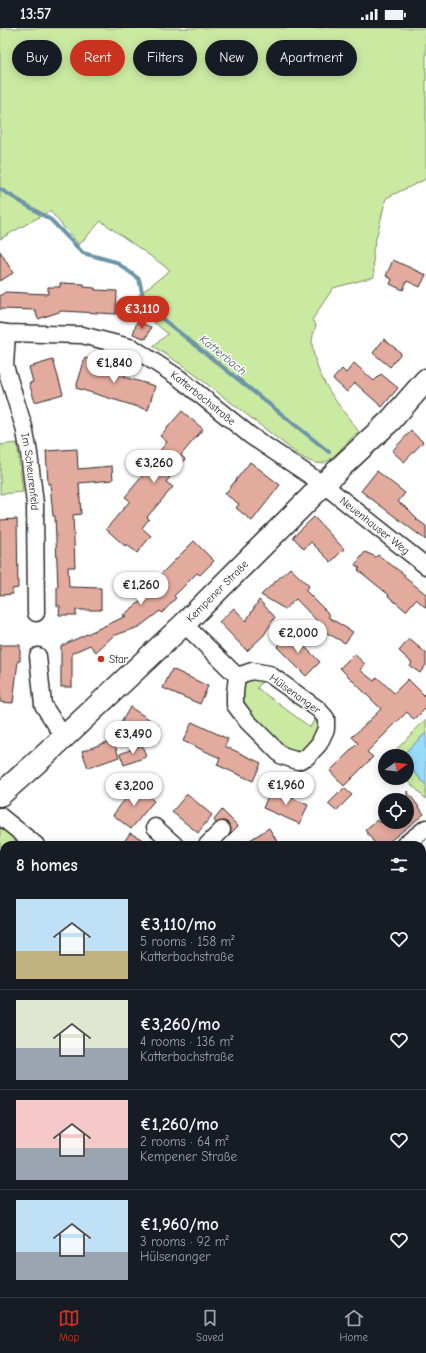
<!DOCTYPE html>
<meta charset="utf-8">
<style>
:root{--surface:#171b24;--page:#20242c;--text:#f1f3f6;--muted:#9ea1a6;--line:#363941;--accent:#c8321e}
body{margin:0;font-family:"Comic Neue",sans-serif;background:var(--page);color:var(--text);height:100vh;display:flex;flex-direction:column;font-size:15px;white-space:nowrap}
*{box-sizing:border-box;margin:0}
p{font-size:13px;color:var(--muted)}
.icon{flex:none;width:22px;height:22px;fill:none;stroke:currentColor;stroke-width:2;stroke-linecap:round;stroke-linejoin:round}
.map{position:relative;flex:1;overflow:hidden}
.side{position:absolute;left:0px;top:813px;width:426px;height:456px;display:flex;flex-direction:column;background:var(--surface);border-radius:12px 12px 0 0;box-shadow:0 2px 10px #0003}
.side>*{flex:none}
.hud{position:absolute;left:12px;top:12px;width:402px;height:36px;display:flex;gap:8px}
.needle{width:26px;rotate:75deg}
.fabs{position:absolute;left:378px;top:721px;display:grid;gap:8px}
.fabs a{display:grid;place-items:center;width:36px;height:36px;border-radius:50%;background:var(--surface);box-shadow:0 2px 10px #0003;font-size:20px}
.price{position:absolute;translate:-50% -34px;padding:0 9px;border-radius:14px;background:#fff;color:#222;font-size:13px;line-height:26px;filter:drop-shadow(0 1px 2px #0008)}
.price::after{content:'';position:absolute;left:50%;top:24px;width:12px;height:9px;margin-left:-6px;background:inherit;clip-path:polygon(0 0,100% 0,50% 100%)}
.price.selected{background:var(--accent);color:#fff}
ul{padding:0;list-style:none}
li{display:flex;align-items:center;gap:12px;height:100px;padding:0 16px}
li+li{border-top:1px solid var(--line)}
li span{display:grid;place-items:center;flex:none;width:112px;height:80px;border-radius:0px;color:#555}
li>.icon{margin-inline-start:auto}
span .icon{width:48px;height:48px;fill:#fffc;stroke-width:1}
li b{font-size:17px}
h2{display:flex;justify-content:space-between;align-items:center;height:48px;padding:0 16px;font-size:17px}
.chip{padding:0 14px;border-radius:18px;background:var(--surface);box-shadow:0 2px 10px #0003;font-size:14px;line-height:36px}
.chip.selected{background:var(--accent);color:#fff}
.status{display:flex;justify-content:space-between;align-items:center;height:28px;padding:0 20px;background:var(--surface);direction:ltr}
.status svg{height:11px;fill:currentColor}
.dock{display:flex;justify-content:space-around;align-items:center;height:56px;border-top:1px solid var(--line);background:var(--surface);font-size:11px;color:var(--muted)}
.dock a{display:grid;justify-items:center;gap:2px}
.dock .selected{color:var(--accent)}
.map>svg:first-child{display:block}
</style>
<div class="status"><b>13:57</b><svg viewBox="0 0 49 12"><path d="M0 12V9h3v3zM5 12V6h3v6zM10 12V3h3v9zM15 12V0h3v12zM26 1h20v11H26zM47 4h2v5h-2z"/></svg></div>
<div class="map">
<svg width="426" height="1269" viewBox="0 0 426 1269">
<rect width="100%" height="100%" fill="#fff"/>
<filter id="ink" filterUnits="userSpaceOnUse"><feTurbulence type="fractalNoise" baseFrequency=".025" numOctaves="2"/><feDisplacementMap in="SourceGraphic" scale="8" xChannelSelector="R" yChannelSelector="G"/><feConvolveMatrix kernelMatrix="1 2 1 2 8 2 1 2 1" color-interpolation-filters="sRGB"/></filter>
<g filter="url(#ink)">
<g fill="#caeaa2" stroke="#7a8a66">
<path d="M0,0H426V151L386,170L373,223L374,249L333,260L312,292L316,297C314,303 312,310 312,315C315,350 339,377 359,404C353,409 347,414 342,420C326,436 322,441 300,428L185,339L153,318L168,306L130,274L170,242L101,193L79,217L50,183L0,211Z"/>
<path d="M17,415L23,464L0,466V417Z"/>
<path d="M247,649L265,650L257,660L310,699L317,688L321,699L303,726H291L240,675V655Z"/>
<path d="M426,691V705L401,728H390Z"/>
<path d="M407,736L426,757V771L405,750H407Z"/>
<path d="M0,799L23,817H4V876L0,877Z"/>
<path d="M426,895V1182L422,1179V896Z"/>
<path d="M0,897L4,910V1113L0,1106Z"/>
</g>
<path fill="#98dbfa" stroke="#6c95a7" d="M426,705V757L407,736V728H401Z"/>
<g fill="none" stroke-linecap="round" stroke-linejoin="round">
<path stroke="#6c95a7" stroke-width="4" d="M0,161L51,192L83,225L116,234L139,251L145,277L329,424"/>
</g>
<g fill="#e3aa9e" stroke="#2b2b2b">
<path d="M0,223L13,245L0,253Z"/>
<path d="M393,232L426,247L420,259L407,253L403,262L390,256L392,251L386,248Z"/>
<path d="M60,255L84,256V259L95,260V262L117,263L116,286L62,283L38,291L35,282L0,281V268L5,264L48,266V259H60Z"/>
<path d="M137,294L151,299L146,311L133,306Z"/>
<path d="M384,311L401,325L390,339L373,325Z"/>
<path d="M85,330L126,342L124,349L155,358L148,382L76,360Z"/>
<path d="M53,332L63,366L35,374L29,355L33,354L29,339Z"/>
<path d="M354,335L374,353L381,346L398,360L382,379L355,355L347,364L333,351L342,341L346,345Z"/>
<path d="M182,383L203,401L181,427L185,431L166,454L173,459L147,489L149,491L142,500L151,508L137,525L126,516L125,518L106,501L130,473L125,469L149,440L147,438L167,414L160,408Z"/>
<path d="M411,403L423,414L404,434L392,423Z"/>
<path d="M77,421L78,441L112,438L113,452L79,455L81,486L73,487L75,539H68L69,559L101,560V582H76V587H59L60,578H57V559H58L55,488H53L50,456H48L46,423Z"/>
<path d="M250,434L280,457L252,493L236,480L239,476L225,466Z"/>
<path d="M377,443L405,465L398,474L408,481L417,490L416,491L426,498V512L361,463Z"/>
<path d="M314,489L344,521L331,534L311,514L304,521L293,509Z"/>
<path d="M17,491L18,560L12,561L13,566L0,567V492Z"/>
<path d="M194,513L214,533L200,547L197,545L174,568L176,570L162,585L160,583L139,599L113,608L96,624L90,617L72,625V659H61V618L126,588H122L146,569L142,565Z"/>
<path d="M365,524L376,529L378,527L405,547L404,549L426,566V580L416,571L406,583L388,568L389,567L358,542L360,540L355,537Z"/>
<path d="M290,540L309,558L305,562L330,587L328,589L353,604L345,615L316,599L320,596L296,571L285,581L261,567Z"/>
<path d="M259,572L275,589L264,607L247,623L219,594L234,580L246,593Z"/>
<path d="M291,605L320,634L306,648L277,619Z"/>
<path d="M409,611L426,625V637L420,645L410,638L412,635L399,623Z"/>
<path d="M0,617H20V633H18L13,675L0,674Z"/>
<path d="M354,626L365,636L360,642L374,653L377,649L394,665L408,651L426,669V680L414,692L407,684L367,724L373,729L344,758L330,743L358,715L352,709L381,681L340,640Z"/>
<path d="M172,641L208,658L200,676L163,660Z"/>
<path d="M130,679L158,697L148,712L121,695Z"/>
<path d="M192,694L228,711L225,718L261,735L253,753L217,737L220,730L183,713Z"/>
<path d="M113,712L119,729L88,740L82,723Z"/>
<path d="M142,717L146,729L124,737L120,726Z"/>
<path d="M136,757L154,773L131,801L113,787Z"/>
<path d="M344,760L352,767L336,783L328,776Z"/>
<path d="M271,761L308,777L300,796L263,780Z"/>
<path d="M407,763L424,786L385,817H376L365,802L377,792L379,794H407Z"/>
<path d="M187,766L212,787L198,805L172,784Z"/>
<path d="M222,782L238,798L230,806L231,800L228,795L224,793L216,795L214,792Z"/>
<path d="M269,800L279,817H242Z"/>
<path d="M130,805L153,817H122Z"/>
</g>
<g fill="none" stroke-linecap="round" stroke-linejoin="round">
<g stroke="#2b2b2b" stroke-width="19">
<g id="minor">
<path id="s1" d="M0,304L7,305L82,307L133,320L179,350L251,408L324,457L426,538"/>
<path id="s2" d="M7,305L5,338L24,399L29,425L35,476L36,585"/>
<path d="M184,596L237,648L235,665V677L247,693L282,728L298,733L307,729L319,716L326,701V690L318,681L269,646L252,643L237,648"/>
<path d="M38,628L43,677L64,709"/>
<path d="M0,788L36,817"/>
<path d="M155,799L175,817"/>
<path d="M207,817L222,802"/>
<path d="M404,817L426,800"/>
<path d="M0,1211L4,1223"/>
<path d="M12,1265L13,1269"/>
<path d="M235,1265L237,1269"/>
</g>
</g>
<g stroke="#2b2b2b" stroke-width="25">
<g id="secondary">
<path id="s3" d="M0,767L44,728L184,596L344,436L391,392L426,352"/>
</g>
</g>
<use href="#minor" stroke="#fff" stroke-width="16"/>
<use href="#secondary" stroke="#fff" stroke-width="22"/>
</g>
</g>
<circle fill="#c8321e" stroke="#fff" stroke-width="1.5" cx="101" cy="631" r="4"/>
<g text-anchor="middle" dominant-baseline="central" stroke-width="3" stroke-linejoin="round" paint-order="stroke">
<g font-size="11" fill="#2b2b2b" stroke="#fff">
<text stroke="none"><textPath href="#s1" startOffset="221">Katterbachstraße</textPath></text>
<text stroke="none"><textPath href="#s2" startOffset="142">Im Scheurenfeld</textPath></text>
<text stroke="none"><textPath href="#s1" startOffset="435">Neuenhauser Weg</textPath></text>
<text stroke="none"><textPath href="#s3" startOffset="298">Kempener Straße</textPath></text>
<text transform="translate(295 666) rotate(36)">Hülsenanger</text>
</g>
<g font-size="11" fill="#2b2b2b" stroke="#fff" text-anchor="start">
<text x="109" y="631">Star</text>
</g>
<g font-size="12" font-style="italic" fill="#4c6069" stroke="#fff">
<text transform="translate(223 327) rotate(39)">Katterbach</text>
</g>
</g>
</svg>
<div class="fabs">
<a><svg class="needle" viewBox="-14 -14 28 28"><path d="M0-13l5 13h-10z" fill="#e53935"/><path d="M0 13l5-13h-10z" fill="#9ea1a6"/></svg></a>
<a><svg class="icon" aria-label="locate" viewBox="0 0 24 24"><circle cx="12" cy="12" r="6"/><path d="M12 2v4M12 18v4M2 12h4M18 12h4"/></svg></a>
</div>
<b class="price selected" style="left:142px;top:302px">€3,110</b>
<b class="price" style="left:114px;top:356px">€1,840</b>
<b class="price" style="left:154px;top:456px">€3,260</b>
<b class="price" style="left:141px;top:578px">€1,260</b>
<b class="price" style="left:298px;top:626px">€2,000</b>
<b class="price" style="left:133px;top:727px">€3,490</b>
<b class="price" style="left:286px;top:778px">€1,960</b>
<b class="price" style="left:134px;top:779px">€3,200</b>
<div class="hud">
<a class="chip">Buy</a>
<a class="chip selected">Rent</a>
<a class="chip">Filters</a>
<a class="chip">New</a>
<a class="chip">Apartment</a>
</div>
<section class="side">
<h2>8 homes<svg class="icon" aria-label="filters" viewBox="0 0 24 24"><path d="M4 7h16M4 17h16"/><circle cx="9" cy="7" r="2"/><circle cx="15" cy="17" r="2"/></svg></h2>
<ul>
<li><span style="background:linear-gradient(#bfe0f5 65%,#c2b280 0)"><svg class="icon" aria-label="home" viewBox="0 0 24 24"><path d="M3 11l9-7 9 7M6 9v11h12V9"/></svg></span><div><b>€3,110/mo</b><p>5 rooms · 158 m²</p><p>Katterbachstraße</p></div><svg class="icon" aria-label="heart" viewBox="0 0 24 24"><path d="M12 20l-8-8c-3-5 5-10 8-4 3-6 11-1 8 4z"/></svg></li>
<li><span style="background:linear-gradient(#dfe7d0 60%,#9aa5b1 0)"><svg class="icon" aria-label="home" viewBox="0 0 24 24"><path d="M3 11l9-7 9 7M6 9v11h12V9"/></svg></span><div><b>€3,260/mo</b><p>4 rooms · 136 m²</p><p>Katterbachstraße</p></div><svg class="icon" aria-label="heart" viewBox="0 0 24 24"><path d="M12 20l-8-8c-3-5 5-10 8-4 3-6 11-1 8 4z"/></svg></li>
<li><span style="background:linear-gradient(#f6c9c9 60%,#9aa5b1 0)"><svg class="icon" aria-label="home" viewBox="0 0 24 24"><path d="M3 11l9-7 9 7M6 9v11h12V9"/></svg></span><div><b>€1,260/mo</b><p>2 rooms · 64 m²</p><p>Kempener Straße</p></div><svg class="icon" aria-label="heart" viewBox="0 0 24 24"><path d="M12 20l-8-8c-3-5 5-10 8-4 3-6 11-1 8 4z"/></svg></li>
<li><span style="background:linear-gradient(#bfe0f5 65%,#9aa5b1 0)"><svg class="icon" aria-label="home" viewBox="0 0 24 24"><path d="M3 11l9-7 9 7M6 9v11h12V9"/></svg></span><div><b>€1,960/mo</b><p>3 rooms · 92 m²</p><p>Hülsenanger</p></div><svg class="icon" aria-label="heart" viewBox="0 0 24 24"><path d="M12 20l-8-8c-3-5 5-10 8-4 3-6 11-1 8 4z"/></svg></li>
</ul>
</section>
</div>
<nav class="dock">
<a class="selected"><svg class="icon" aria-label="map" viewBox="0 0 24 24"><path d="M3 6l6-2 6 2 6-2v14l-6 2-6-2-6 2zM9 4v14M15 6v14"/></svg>Map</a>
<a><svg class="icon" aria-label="saved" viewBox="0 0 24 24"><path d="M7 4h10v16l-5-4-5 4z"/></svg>Saved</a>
<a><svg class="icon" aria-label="home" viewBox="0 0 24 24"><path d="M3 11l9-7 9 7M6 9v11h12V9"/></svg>Home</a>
</nav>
